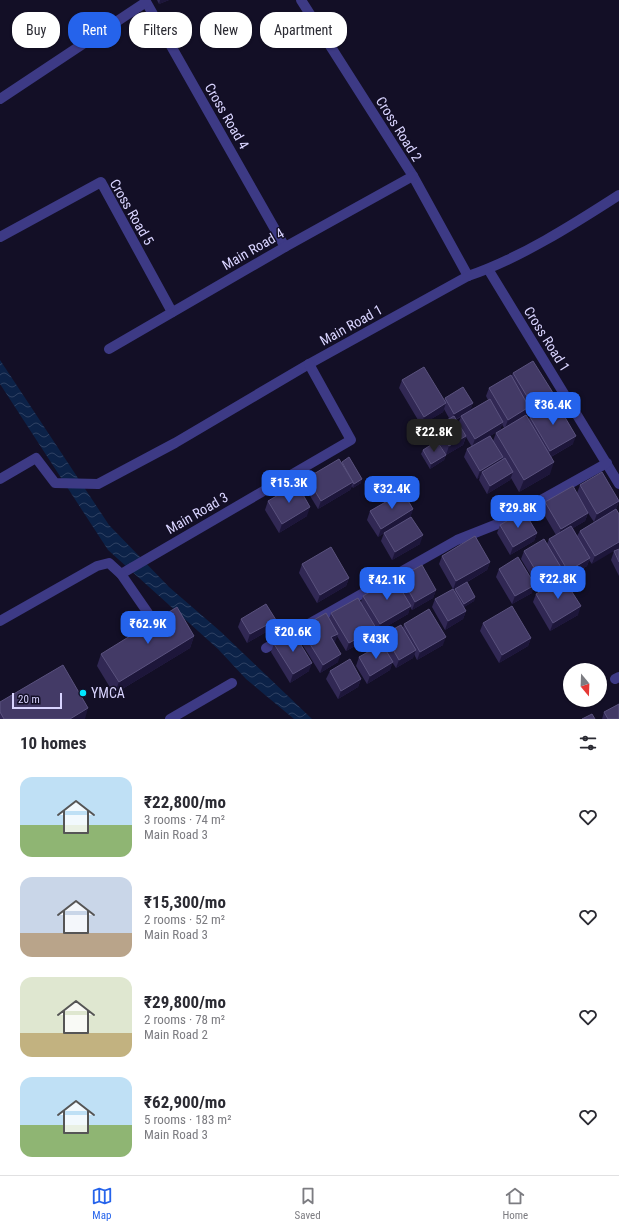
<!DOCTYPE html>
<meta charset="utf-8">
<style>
:root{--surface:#fff;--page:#f7f7f7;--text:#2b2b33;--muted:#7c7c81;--line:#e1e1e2;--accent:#2563eb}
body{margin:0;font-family:"Roboto Condensed",sans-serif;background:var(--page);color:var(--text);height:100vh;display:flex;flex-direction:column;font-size:15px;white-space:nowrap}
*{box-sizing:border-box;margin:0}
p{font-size:13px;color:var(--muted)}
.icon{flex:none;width:22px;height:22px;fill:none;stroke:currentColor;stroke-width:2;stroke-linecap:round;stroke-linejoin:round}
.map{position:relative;height:719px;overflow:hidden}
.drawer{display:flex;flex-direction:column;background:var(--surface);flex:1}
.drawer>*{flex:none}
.guide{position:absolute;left:12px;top:12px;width:400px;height:36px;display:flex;gap:8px}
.needle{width:26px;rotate:161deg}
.controls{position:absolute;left:563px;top:663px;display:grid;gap:8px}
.controls a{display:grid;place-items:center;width:44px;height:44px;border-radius:50%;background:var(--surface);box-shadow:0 1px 3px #0004;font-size:20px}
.scale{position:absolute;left:12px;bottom:10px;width:50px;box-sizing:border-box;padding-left:4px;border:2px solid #d9d4ff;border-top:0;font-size:11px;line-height:14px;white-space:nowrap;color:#d9d4ff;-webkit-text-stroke:3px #130f26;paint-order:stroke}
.price{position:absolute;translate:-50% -34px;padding:0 9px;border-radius:8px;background:var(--accent);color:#fff;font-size:13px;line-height:26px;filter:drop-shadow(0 1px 2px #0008)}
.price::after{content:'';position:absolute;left:50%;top:24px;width:12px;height:9px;margin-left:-6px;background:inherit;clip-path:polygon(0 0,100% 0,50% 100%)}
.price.current{background:#222;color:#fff}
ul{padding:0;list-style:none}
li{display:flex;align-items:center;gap:12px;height:100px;padding:0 20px}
li span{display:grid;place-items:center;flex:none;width:112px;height:80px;border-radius:12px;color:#555}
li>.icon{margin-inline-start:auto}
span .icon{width:48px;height:48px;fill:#fffc;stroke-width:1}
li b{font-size:17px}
h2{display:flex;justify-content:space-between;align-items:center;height:48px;padding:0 20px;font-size:17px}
.chip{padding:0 14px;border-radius:16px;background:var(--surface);box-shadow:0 1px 3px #0004;font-size:14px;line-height:36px}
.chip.current{background:var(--accent);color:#fff}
.menu{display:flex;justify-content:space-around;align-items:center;height:56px;border-top:1px solid var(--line);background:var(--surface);font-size:11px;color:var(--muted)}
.menu a{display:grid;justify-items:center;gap:2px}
.menu .current{color:var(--accent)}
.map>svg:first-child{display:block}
</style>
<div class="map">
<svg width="619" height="719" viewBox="0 0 619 719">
<defs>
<pattern id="water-waves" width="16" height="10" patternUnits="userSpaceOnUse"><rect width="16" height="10" fill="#0c2248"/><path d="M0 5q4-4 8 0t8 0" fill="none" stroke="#2f4163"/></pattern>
</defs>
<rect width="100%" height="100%" fill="#130f26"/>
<path fill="url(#water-waves)" d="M0,360L109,525L169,587L220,631L312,719H294L246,679L218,649L108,550L0,384Z"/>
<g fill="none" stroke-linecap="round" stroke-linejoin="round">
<g stroke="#3d3a85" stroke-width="10">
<path d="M145,0L285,247"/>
<path d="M301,0L413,176L468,276"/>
<path d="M0,99L146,2"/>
<path d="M0,237L101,182L172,312"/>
<path d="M488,269L619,484"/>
<path d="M109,349L285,247L413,176"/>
<path d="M0,479L36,458L55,483L98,484L175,443L309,364L468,276C519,259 574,224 619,195"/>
<path d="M121,574L351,440L309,364"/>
<path d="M0,621L97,566L109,563L121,574L148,613"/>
<path d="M266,648L457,540L500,523L607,463"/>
<path d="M615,679L619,677"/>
<path d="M170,719L232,683"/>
</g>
</g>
<g fill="#312854" fill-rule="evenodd">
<path d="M157,0H169L159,4Z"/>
<path d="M513,373L552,404L573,444L551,457L550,474L519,492L511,478L510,480L487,494L479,480L480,477L477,479L464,457L467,449L472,447L466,437L463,445L446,455L434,434L437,426L449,418L444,409L443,412L421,425L399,388L402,380L444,401L445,398L473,403L470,410L488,400L486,396L489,388L511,377ZM528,411L531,417H530L529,419L526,415ZM461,417L458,423L456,420ZM502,424L504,428L496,433L493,441L490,436L500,430Z"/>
<path d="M423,450L446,455L444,460L430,469L421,454Z"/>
<path d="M341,462L361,483L353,488L352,486L350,490L318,509L304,486L307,478Z"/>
<path d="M580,485L619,501L616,509L594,522L588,513L585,521L573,528L577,536L580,531L616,509L592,564L589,560L587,566L565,579L561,572L559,578L539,589L521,559L524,551L547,544L549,539L556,535L542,511L545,502L577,493Z"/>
<path d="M268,501L307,516L279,533L265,510Z"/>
<path d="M413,509L410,517L420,544L392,560L381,541L384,533L378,537L367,520L370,511Z"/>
<path d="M500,525L537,533L534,541L510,555L497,533Z"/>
<path d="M619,549V576L611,560L614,551Z"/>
<path d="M442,556L490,562L487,570L454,590L455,591V589L475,597L474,601L464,607L466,611L463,619L445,630L432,607L435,599L453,589L439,564Z"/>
<path d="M302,564L349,578L346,586L317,603L299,573Z"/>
<path d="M499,569L532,593L512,604L496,577Z"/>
<path d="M401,577L436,590L433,598L412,610L410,607L408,614L377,632L375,629L373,636L346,651L337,636L334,642L338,662L320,673L297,636L300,628L329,619L331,613L361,602L363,596L398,585Z"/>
<path d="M536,594L578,615L550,631L533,602Z"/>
<path d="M241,619L276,620L273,628L247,643L238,627Z"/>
<path d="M483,623L531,638L528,646L499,663L480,631Z"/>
<path d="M404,624L443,645L417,660L414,654L413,658L396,668L392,662L390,670L367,684L356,666L359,657L382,644L381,643L384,634L403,628Z"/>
<path d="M194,636L190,648L114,694L97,666L101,654Z"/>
<path d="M274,644L309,671L290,683L271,652Z"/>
<path d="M330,671L361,679L358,687L338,699L326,679Z"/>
<path d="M0,702L85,719H0Z"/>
<path d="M604,712L619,719H602Z"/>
</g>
<g fill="#1d163a">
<path d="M160,0H169L159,4Z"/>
<path d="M555,396L552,405L531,417L534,408Z"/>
<path d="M446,403L443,412L421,425L424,417Z"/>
<path d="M473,403L470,411L451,422L454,414Z"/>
<path d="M529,407L526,415L505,428L508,420Z"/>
<path d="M503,422L500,430L472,447L475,439Z"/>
<path d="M466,436L463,445L446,455L449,446Z"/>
<path d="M576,436L573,444L547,459L550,451Z"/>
<path d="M446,455L444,460L430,469L431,464Z"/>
<path d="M503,457L500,465L482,472L480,477L477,479L480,471Z"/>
<path d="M554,462L550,474L519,492L524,480Z"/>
<path d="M513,472L510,480L487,494L490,486Z"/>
<path d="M362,479L361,483L353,488L354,484Z"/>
<path d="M353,482L350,490L318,509L321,501Z"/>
<path d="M619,501L616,509L594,522L597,514Z"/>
<path d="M310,507L307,516L279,533L282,524Z"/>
<path d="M413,509L410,518L378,537L381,529Z"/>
<path d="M588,513L585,521L558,537L561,529Z"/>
<path d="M537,533L534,541L510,555L513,547Z"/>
<path d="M423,535L420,544L392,560L395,552Z"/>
<path d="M619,542V548L592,564L595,556Z"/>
<path d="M590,558L587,566L565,579L568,571Z"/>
<path d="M490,562L487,570L453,590L456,581Z"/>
<path d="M562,569L559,578L539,589L542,581Z"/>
<path d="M349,578L346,586L317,603L320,595Z"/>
<path d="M535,585L532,593L512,604L515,596Z"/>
<path d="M436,590L433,598L412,610L415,602Z"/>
<path d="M475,597L474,601L463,608L464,604Z"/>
<path d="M411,606L408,614L377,632L380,624Z"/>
<path d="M581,606L578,615L550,631L553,623Z"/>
<path d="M466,611L463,619L445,630L448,621Z"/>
<path d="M276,620L273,628L247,643L250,634Z"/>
<path d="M376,628L373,636L346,651L349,643Z"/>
<path d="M338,634L335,642L328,646L331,637Z"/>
<path d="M194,636L190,648L114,694L119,682Z"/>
<path d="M446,637L443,645L417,660L420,652Z"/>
<path d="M531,638L528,646L499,663L502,655Z"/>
<path d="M416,650L413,658L396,668L399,660Z"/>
<path d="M341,654L338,662L320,673L323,665Z"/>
<path d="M393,662L390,670L367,684L370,676Z"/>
<path d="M312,663L309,671L290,683L293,674Z"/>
<path d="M361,679L358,687L338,699L341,691Z"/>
<path d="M88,708L85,719H70Z"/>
</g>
<g fill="#433a66" stroke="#5a527e">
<path d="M533,361L555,396L534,408L513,373Z"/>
<path d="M424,367L446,403L424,417L402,380Z"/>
<path d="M511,375L529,407L508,420L489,388Z"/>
<path d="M463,387L473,403L454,414L445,398Z"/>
<path d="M490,399L503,422L475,439L461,416Z"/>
<path d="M556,402L576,436L550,451L530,417Z"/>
<path d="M526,415L554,462L524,480L496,433Z"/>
<path d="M454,416L466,436L449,446L437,426Z"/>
<path d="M490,436L503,457L480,471L467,449Z"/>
<path d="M437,441L446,455L431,464L423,450Z"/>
<path d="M349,457L362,479L354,484L342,462Z"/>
<path d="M505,458L513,472L490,486L482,472Z"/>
<path d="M339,459L353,482L321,501L307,478Z"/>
<path d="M602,472L619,501L597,514L580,485Z"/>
<path d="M297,484L310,507L282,524L268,501Z"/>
<path d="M573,486L588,513L561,529L545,502Z"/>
<path d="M403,492L413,509L381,529L370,511Z"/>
<path d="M616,509L619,514V542L595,556L580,531Z"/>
<path d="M524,511L537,533L513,547L500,525Z"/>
<path d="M411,517L423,535L395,552L384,533Z"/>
<path d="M571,526L590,558L568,571L549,539Z"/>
<path d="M475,536L490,562L456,581L442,556Z"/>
<path d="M544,539L562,569L542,581L524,551Z"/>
<path d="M331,547L349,578L320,595L302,564Z"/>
<path d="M619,549V562L614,551Z"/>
<path d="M518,557L535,585L515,596L499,569Z"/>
<path d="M422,565L436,590L415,602L401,577Z"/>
<path d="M394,578L411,606L380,624L363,596Z"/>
<path d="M563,578L581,606L553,623L536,594Z"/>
<path d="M467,582L475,597L464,604L455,589Z"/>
<path d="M453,589L466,611L448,621L435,599Z"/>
<path d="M358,598L376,628L349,643L331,613Z"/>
<path d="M266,604L276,620L250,634L241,619Z"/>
<path d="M512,606L531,638L502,655L483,623Z"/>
<path d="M177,607L194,636L119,682L101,654Z"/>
<path d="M429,609L446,637L420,652L404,624Z"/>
<path d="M326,613L338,634L331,637L341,654L323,665L300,628Z"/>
<path d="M401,625L416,650L399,660L384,634Z"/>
<path d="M293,632L312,663L293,674L274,644Z"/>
<path d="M382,644L393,662L370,676L359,657Z"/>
<path d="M350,659L361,679L341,691L330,671Z"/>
<path d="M63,665L88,708L70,719H4L0,712V702Z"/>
<path d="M619,704V719H608L604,712Z"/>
<path d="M592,714L595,719H582Z"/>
</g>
<circle fill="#00e5ff" stroke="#130f26" stroke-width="1.5" cx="83" cy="693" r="4"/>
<g text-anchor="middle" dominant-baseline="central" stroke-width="3" stroke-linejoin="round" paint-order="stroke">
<g font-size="14" fill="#d9d4ff" stroke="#130f26">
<text transform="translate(227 116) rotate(60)">Cross Road 4</text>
<text transform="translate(399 129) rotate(58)">Cross Road 2</text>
<text transform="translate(132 212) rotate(60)">Cross Road 5</text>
<text transform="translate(253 249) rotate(-30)">Main Road 4</text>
<text transform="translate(351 325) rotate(-29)">Main Road 1</text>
<text transform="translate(547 339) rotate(58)">Cross Road 1</text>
<text transform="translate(197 513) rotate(-30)">Main Road 3</text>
</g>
<g font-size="14" fill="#d9d4ff" stroke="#130f26" text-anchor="start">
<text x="91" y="693">YMCA</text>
</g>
</g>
</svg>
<div class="controls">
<a><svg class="needle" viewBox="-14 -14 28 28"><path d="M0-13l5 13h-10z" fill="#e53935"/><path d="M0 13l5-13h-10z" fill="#7c7c81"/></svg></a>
</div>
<div class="scale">20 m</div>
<b class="price" style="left:553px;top:426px">₹36.4K</b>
<b class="price current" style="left:434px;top:453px">₹22.8K</b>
<b class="price" style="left:289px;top:504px">₹15.3K</b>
<b class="price" style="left:392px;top:510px">₹32.4K</b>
<b class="price" style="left:518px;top:529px">₹29.8K</b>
<b class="price" style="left:558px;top:600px">₹22.8K</b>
<b class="price" style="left:387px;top:601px">₹42.1K</b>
<b class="price" style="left:148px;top:645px">₹62.9K</b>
<b class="price" style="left:293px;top:653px">₹20.6K</b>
<b class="price" style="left:376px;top:660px">₹43K</b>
<div class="guide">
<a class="chip">Buy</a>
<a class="chip current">Rent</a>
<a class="chip">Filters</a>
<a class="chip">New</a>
<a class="chip">Apartment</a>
</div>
</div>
<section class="drawer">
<h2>10 homes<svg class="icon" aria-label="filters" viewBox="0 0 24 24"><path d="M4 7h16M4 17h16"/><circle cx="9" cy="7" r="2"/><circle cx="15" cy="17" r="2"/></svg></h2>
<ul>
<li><span style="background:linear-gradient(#bfe0f5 60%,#8fb573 0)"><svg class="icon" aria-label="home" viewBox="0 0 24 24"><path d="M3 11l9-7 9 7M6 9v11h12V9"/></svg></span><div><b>₹22,800/mo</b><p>3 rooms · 74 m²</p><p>Main Road 3</p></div><svg class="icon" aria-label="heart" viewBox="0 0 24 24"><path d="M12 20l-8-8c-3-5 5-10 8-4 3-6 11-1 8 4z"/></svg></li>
<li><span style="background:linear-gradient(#c9d6e8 70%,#b9a48a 0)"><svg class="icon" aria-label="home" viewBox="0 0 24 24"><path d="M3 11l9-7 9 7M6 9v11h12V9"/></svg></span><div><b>₹15,300/mo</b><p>2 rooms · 52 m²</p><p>Main Road 3</p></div><svg class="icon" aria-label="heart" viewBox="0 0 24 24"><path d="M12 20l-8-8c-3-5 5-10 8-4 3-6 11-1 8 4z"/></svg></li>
<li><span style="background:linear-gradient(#dfe7d0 70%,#c2b280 0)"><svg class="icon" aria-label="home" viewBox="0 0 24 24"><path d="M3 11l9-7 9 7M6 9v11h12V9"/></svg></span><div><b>₹29,800/mo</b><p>2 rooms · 78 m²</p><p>Main Road 2</p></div><svg class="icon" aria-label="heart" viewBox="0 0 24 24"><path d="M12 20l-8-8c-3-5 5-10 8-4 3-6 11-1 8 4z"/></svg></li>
<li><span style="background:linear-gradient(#bfe0f5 60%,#8fb573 0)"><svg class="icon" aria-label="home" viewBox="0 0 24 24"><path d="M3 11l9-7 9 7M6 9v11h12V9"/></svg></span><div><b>₹62,900/mo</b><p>5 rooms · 183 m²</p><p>Main Road 3</p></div><svg class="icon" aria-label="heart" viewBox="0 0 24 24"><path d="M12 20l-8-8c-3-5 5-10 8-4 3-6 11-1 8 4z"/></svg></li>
</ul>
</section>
<nav class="menu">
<a class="current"><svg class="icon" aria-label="map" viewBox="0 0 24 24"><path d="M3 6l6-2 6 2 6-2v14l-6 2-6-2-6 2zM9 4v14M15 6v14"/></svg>Map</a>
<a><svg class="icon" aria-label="saved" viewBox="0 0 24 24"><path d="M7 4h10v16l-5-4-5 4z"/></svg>Saved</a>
<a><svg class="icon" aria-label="home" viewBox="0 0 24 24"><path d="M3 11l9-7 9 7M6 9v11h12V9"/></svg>Home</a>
</nav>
